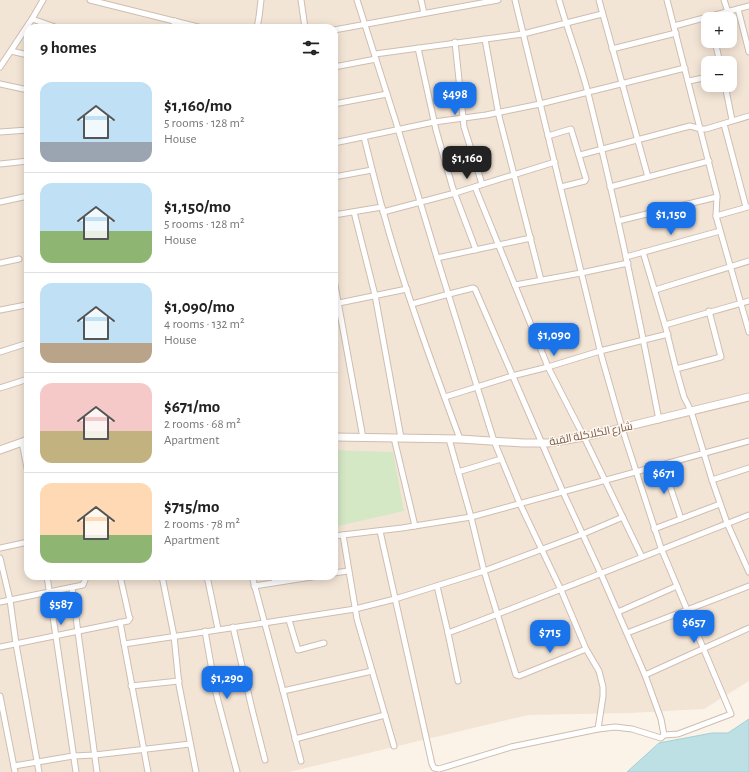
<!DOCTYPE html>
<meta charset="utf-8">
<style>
:root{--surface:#fff;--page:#f2f2f2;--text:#222;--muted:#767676;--line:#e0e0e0;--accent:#1a73e8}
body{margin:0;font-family:"Alegreya Sans",Cairo,sans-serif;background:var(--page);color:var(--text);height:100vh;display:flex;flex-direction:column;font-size:15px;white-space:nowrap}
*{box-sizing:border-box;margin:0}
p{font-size:13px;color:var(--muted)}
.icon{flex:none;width:22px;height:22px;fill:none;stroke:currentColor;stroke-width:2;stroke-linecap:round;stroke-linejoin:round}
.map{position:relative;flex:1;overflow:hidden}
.panel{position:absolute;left:24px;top:24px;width:314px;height:556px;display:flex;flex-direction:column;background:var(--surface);border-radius:12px;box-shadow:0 2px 10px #0003}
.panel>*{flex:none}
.buttons{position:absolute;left:701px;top:12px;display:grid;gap:8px}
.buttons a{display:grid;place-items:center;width:36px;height:36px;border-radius:8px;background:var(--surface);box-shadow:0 2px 10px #0003;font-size:20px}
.price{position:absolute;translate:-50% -34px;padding:0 9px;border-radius:8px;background:var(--accent);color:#fff;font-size:13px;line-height:26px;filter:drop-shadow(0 1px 2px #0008)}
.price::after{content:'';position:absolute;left:50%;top:24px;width:12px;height:9px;margin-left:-6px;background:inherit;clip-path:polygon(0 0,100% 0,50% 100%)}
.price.on{background:#222;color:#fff}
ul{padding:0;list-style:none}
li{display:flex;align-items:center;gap:12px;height:100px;padding:0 16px}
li+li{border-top:1px solid var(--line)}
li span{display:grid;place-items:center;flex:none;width:112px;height:80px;border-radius:12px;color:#555}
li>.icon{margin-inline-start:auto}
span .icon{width:48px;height:48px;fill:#fffc;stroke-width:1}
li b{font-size:17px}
h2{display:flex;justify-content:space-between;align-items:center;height:48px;padding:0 16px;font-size:17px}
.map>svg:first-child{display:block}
</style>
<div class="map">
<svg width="749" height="772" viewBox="0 0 749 772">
<rect width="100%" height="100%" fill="#fbf3e7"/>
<path fill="#f3e5d6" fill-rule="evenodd" d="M0,0H749V681L704,709L631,713L528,715L289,772H0ZM708,19H730V41H708ZM28,28H334V576H28ZM708,63H730V85H708Z"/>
<path fill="#d5e8c6" d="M334,450L393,452L404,511L334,527Z"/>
<path fill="#bce0e4" stroke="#a3cfd5" d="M749,719V772H627L659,743L712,733H728Z"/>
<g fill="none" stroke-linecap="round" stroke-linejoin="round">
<g stroke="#cfbdb1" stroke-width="7">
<g id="street">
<path d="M90,0L202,28"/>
<path d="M301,0L305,28"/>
<path d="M357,0L395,119L437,258L494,441L520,504L561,590L586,649L599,671L603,687V696L598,729"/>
<path d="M421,0L424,13"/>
<path d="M559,0C568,31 580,62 588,93C615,201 638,310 659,420"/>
<path d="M599,0L648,177"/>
<path d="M667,0L717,195L716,216L749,332"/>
<path d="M724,0L728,12"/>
<path d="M738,9L749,52"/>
<path d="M32,19L58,28"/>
<path d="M674,26L749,6"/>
<path d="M173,28L175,21"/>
<path d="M257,28L259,17L261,0"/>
<path d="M334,30L498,0"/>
<path d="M485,39L499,116L541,280"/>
<path d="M715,41L720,63"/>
<path d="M455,42L464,127L482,184"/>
<path d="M418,48L436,130L453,189L476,250"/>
<path d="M612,49L676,33"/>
<path d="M11,51L28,55"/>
<path d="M375,54L523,34L602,14"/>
<path d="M0,67L32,19L43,0"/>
<path d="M334,67L376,59"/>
<path d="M689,81L708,77"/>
<path d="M0,84L28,90"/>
<path d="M725,85L732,120"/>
<path d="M334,104L387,94"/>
<path d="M724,124L746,207"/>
<path d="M0,132L28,130"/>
<path d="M548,136L571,129L586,179L585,181L561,187"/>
<path d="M364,137C370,161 376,186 383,211C404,288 432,364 460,439"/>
<path d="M334,143L434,122L486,115L540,104L685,68"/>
<path d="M580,155L690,126L701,129H706L749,116"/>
<path d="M0,164L28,161"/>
<path d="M334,177L372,170"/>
<path d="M475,187L548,367L584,437L642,557"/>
<path d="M610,187L709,161"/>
<path d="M0,202L28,196"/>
<path d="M354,212L375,295L401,438"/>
<path d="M383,212L455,193L555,162"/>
<path d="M334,215L382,207"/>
<path d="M716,216L748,207"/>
<path d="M618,221L717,197"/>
<path d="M643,252L665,325L676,369L684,397L691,411L712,480L727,523L749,572"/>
<path d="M626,257L720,231"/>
<path d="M437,258L531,238"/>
<path d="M0,263L19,259"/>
<path d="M334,280L363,438"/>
<path d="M515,285L581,273L628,263"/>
<path d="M655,290L749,261"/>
<path d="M334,304L407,289"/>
<path d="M412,304L449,294L473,288L475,289L563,492L601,574L645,675L661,719L664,735"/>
<path d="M0,310L26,305"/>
<path d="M665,325L749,301"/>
<path d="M0,352L28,343"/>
<path d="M676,369L721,357L709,311"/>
<path d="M0,388L28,379"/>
<path d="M445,397L512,376L548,367L600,351L668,334"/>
<path d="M394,438L415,526"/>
<path d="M449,439L471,517L484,571L516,675L519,676L586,649"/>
<path d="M22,442L28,473"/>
<path d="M663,465L681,519"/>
<path d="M458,472L501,459"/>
<path d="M712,480L749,468"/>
<path d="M654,529L720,504"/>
<path d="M380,531L432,764L434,768L439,769L511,747L598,729L615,727L632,729L661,738L664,735L678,734L731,714L661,548L622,428L602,358L515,0"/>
<path d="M343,535L357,619L394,746"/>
<path d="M334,536L402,528L471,517L749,441"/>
<path d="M0,548L28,542"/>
<path d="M0,558L10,600L16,644L39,772"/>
<path d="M334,573L348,571"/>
<path d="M47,576L76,772"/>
<path d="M162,576L174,636L179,685L196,772"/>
<path d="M207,576L218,629"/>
<path d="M252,576L283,691L301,761"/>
<path d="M274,576L275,582"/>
<path d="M254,586L318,576"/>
<path d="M437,586L448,633L458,681"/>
<path d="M72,588L97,772"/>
<path d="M0,602L83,585L85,580L84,576"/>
<path d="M618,612L677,586"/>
<path d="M289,620L298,650L324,643"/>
<path d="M120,622L148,772"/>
<path d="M233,627L252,709L265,760"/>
<path d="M205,631L216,693L237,772"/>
<path d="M448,633C549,595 649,554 749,515"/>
<path d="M627,633L749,586"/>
<path d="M124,644L264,623L355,609L395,599L484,571L583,534L623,517"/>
<path d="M0,647L128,621L130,618L129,616L120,576"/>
<path d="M645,675L749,628"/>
<path d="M131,686L179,681"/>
<path d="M283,691L372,671"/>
<path d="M0,696L15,772"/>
<path d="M295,739L385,715"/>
<path d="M14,766L73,756L95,755L190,744"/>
</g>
</g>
<g stroke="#d1bcae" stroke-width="9">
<g id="secondary">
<path d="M334,437L460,439L523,443H548L584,437L749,397"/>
<path d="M0,450L28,440"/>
</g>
</g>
<use href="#street" stroke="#fff" stroke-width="5"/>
<use href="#secondary" stroke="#fff" stroke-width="7"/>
</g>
<g text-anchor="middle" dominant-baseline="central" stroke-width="3" stroke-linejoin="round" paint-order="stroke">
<g font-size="11" fill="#74594d" stroke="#fef7ed">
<text transform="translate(591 434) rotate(-11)">شارع الكلاكلة القبة</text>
</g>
</g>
</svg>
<div class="buttons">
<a>+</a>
<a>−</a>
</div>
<b class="price" style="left:455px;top:116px">$498</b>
<b class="price on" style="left:467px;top:180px">$1,160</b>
<b class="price" style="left:671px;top:236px">$1,150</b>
<b class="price" style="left:554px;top:357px">$1,090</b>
<b class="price" style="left:664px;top:495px">$671</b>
<b class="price" style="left:61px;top:626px">$587</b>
<b class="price" style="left:694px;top:644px">$657</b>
<b class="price" style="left:550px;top:654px">$715</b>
<b class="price" style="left:227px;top:700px">$1,290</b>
<section class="panel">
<h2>9 homes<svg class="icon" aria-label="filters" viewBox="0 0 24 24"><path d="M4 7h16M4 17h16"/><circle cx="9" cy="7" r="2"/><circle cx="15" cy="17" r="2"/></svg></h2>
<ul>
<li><span style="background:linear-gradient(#bfe0f5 75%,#9aa5b1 0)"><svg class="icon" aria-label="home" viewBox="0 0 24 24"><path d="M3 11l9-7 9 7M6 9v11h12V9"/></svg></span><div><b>$1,160/mo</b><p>5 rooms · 128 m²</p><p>House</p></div></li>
<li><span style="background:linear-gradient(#bfe0f5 60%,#8fb573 0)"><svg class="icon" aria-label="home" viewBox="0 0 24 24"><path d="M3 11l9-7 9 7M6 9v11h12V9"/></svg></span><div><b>$1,150/mo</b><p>5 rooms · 128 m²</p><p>House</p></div></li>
<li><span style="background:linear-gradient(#bfe0f5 75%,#b9a48a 0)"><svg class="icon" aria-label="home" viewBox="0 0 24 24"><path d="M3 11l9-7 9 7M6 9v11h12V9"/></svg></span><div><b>$1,090/mo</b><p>4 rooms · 132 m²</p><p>House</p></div></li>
<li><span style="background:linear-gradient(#f6c9c9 60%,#c2b280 0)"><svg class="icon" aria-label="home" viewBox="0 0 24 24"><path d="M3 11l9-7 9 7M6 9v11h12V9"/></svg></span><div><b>$671/mo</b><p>2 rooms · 68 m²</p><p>Apartment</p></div></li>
<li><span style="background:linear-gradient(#ffd9b3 65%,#8fb573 0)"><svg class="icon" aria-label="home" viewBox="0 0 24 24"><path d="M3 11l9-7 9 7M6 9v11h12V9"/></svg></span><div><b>$715/mo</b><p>2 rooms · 78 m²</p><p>Apartment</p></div></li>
</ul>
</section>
</div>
